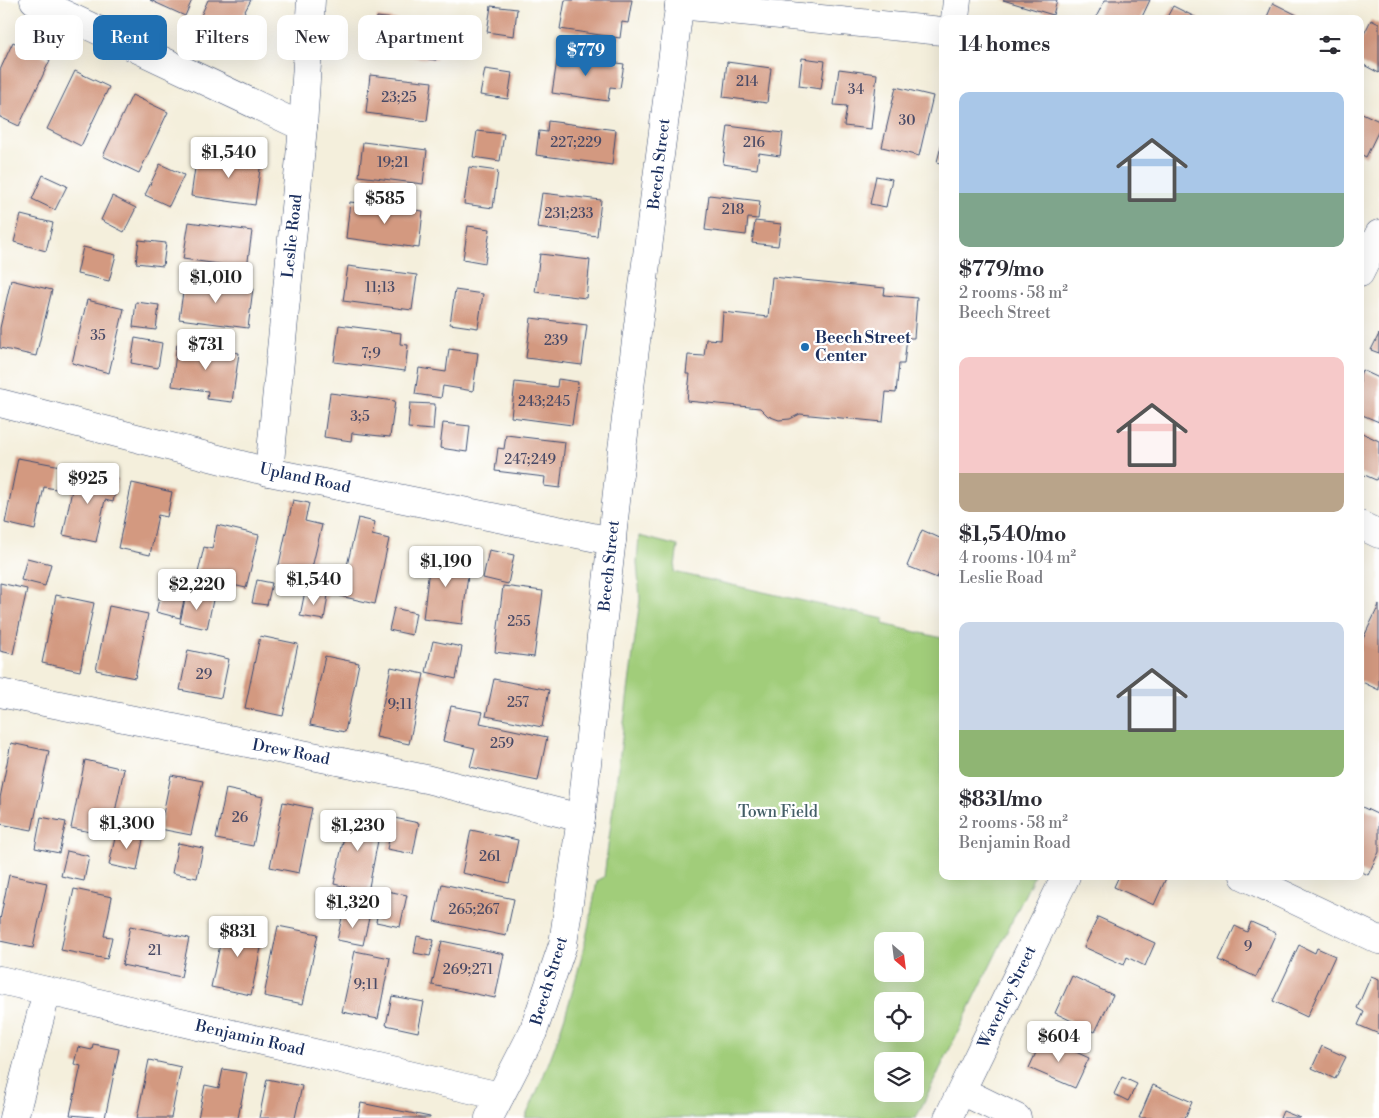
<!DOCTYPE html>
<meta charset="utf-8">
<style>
:root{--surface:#fff;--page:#f2f2f3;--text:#2b2b33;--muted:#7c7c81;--accent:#1f6fb2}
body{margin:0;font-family:"Libre Bodoni",serif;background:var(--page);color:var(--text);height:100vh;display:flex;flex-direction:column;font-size:19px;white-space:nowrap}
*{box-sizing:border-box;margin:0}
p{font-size:16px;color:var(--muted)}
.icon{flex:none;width:28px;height:28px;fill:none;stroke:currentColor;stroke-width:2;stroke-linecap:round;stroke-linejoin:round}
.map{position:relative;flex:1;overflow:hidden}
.side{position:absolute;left:939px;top:15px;width:425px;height:865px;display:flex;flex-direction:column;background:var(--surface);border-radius:10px;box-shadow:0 5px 20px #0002}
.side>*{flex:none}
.top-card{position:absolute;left:15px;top:15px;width:475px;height:45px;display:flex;gap:10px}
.needle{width:32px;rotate:152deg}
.controls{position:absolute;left:874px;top:932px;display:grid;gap:10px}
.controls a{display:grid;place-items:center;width:50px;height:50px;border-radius:10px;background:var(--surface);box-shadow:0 5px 20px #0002;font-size:25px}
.price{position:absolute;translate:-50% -42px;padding:0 11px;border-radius:5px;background:#fff;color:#222;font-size:16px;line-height:32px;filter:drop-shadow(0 1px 2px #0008)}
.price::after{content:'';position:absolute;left:50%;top:30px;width:15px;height:11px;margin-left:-8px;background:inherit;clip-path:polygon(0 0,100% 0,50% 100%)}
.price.on{background:var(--accent);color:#fff}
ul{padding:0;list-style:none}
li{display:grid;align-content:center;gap:10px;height:265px;padding:0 20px}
li span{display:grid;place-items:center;height:155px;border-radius:10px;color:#555}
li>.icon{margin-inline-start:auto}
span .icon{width:90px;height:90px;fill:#fffc;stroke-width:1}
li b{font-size:21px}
h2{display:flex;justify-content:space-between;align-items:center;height:60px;padding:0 20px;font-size:21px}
.chip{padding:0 18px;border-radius:10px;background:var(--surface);box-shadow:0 5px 20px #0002;font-size:18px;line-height:45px}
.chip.on{background:var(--accent);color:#fff}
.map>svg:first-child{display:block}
</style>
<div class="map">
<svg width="1379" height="1118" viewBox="0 0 1379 1118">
<rect width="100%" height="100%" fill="#fff"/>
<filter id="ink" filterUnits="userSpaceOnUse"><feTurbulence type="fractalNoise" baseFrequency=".02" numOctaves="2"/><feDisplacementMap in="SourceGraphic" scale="10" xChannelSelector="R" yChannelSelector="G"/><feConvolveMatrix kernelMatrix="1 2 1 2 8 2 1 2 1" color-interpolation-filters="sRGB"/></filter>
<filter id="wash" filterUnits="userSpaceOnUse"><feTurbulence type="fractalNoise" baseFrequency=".0096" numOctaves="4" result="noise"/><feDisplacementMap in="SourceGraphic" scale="20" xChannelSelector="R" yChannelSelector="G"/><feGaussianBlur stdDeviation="1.12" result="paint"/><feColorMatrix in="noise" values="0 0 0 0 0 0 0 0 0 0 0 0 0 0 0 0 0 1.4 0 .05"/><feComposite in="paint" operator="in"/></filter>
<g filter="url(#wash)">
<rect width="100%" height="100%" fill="#f4efdc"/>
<path fill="#a1cd7a" stroke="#5e7e6c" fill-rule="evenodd" d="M639,536L678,546L674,572L884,619L883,624L942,638V876H1034L916,1118H525C561,1042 583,964 597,881L604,877L640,599L637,562ZM882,941H915V974H882ZM915,1001V1034H882V1001ZM915,1061V1094H882V1061Z"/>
<g id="blocks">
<g fill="#d39980">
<path d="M150,0H192L185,16Z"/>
<path d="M208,0H251L244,13L257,19L245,45L198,22Z"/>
<path d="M565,0H632L628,23L622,22L620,38L560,29Z"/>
<path d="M1003,0H1057L1053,15Z"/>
<path d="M1105,0H1150L1141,19H1095Z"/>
<path d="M1273,3L1297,15L1295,19H1266Z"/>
<path d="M491,6L517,9L514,36L487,32Z"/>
<path d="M1173,6L1199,19H1166Z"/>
<path d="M377,17L441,25L436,60L372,52Z"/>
<path d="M1371,20L1379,24V73L1360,63V42Z"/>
<path d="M13,42L50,60L19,126L0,117V70Z"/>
<path d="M558,54L624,64L620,88L610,87L608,101L552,93Z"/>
<path d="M802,58L825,61L821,89L799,86Z"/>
<path d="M727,62L771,68L767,103L723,97Z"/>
<path d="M485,69L512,73L508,99L480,95Z"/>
<path d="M839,69L877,74L871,129L844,126L847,106L834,105Z"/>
<path d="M75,71L109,87L81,146L47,129Z"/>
<path d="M370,75L432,82L427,121L366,113Z"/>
<path d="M896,87L933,96L919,156L882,147Z"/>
<path d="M132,95L168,112L139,173L103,156Z"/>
<path d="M1360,112L1379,121V130L1366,157L1360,154Z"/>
<path d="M548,121L616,130L612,165L536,155L539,131L547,132Z"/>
<path d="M728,126L783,133L780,156L759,153L757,169L723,164Z"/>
<path d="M477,131L504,134L500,161L473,157Z"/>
<path d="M363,142L427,150L423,184L359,176Z"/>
<path d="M942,142V164L937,162Z"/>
<path d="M233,151L262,155L255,205L191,196L196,161L231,166Z"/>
<path d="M160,164L184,175L169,206L145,195Z"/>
<path d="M469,167L498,171L493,208L464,204Z"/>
<path d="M43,175L67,186L55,210L32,199Z"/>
<path d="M876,176L892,179L886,207L870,204Z"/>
<path d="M542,193L601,200L597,236L537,228Z"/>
<path d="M709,195L760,201L758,219L748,218L746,235L705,230Z"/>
<path d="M112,196L136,208L124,232L101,220Z"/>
<path d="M350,202L423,211L419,248L346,238Z"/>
<path d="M21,215L53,223L46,251L14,242Z"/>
<path d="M755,221L781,224L778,246L752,243Z"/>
<path d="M189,222L252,231L247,268L183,259Z"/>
<path d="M468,226L490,229L485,263L463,259Z"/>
<path d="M139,240L166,243L163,266L136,263Z"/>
<path d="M83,247L116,255L109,281L77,274Z"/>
<path d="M540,254L590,260L586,298L535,292Z"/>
<path d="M348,266L417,275L412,310L343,301Z"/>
<path d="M772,277L885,288L884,295L917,298L914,338H907L904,364H899L896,393L886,392L883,422L800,414L790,419L779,420L768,416L760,408L687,401L690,374H686L688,355L704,356L706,339L721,340L723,312L768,317Z"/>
<path d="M185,279L253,288L248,328L179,319Z"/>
<path d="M11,280L52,290L36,356L0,348V328Z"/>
<path d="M455,290L483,294L478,328L450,324Z"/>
<path d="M87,300L124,309L109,373L72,363Z"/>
<path d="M136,302L159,305L156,330L133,327Z"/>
<path d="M531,318L587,325L582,365L526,358Z"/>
<path d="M339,325L401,333L400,344L408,345L405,371L334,362Z"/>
<path d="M1379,334V353L1371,350Z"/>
<path d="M135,338L162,343L158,368L131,363Z"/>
<path d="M177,344L239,353L232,402L207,399L208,391L172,386Z"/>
<path d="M449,349L478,353L473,391L443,386L441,398L415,394L419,368L446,372Z"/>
<path d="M1362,370L1379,378V422L1360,414V375Z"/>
<path d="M558,379L578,382L572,425L511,417L515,382L557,387Z"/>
<path d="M330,393L395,401L390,437L352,433L351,441L324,437Z"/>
<path d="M410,403L435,404L433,430L408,428Z"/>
<path d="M443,423L470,426L467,452L440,448Z"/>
<path d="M1360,432L1379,441V474L1376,480L1360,473Z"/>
<path d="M506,435L565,442L560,488L544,486L545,477L495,471L498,448L504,449Z"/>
<path d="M18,458L61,466L56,489L44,487L35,530L5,523Z"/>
<path d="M76,470L118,479L113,502L105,500L96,542L63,535Z"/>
<path d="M132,483L172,492L167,517L158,515L150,555L118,548Z"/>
<path d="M293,500L309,503L305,521L322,525L308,585L276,578Z"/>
<path d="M358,518L375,522L372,535L389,539L375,604L340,596Z"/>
<path d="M217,525L259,535L246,588L197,577L204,547L212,549Z"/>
<path d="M922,530L942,539V566L937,578L907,566Z"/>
<path d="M489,550L514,555L508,584L483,578Z"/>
<path d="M431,552L470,558L462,624L423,619Z"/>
<path d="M27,558L51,564L45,586L21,580Z"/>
<path d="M257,580L272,583L267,605L252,603Z"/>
<path d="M0,583L27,589L13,654L0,651Z"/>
<path d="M162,586L186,591L180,618L156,612Z"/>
<path d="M503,586L543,591L534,657L495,652Z"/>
<path d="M305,591L328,595L324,620L300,616Z"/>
<path d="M186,594L213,600L207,629L180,623Z"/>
<path d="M56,595L94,603L80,671L42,663Z"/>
<path d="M1379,605V690L1360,681V645Z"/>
<path d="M109,606L148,614L135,678L96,670Z"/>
<path d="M394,608L416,613L412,635L389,630Z"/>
<path d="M260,636L298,644L283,716L245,708Z"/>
<path d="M433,641L462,647L456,679L426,672Z"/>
<path d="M188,650L229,659L221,698L180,690Z"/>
<path d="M325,656L359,663L345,732L310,725Z"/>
<path d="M391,667L424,674L409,744L376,737Z"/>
<path d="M494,679L549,690L542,727L486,716Z"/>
<path d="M451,706L483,712L480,723L547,737L538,781L470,767L475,748L443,741Z"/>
<path d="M11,743L49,751L32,830L0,824V798Z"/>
<path d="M85,760L124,769L110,836L71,828Z"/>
<path d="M171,775L203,781L191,835L160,829Z"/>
<path d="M226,789L263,797L253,846L216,839Z"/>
<path d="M283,802L312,808L299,873L270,867Z"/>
<path d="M1360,806L1379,815V852L1368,875L1360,871Z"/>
<path d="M349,813L382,820L368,892L334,884Z"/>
<path d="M41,817L66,822L59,853L35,848Z"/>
<path d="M394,818L419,823L413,854L387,849Z"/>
<path d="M117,829L144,834L137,871L109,865Z"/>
<path d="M471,830L518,840L509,883L462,873Z"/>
<path d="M178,843L203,848L197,878L172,873Z"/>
<path d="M67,851L89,856L84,881L61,876Z"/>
<path d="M9,875L47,883L33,948L0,941V920Z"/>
<path d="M1119,876H1167L1154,905L1114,887Z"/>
<path d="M442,884L514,899L506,936L434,921Z"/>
<path d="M74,889L112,897L104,936L112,937L107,959L61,950Z"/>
<path d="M382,890L407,895L400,927L376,922Z"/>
<path d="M343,913L369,918L363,945L337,940Z"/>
<path d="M1098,917L1155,943L1145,966L1127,957L1124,965L1084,947Z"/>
<path d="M225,921L265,929L251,995L211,987Z"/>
<path d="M1251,922L1276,933L1256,977L1219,960L1235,926L1247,932Z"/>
<path d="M130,926L189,938L181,977L122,965Z"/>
<path d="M278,926L318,934L303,1004L264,996Z"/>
<path d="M417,936L434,940L430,956L414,953Z"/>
<path d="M442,941L504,954L495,998L432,985Z"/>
<path d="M1299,945L1315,953L1317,948L1335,956L1307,1017L1273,1001Z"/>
<path d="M355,951L390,958L378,1019L342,1012Z"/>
<path d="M1072,976L1113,995L1095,1032L1055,1013Z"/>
<path d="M1371,976L1379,979V1034L1358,1025L1364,1012L1357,1008Z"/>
<path d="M392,996L424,1002L418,1032L386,1025Z"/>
<path d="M1043,1037L1089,1058L1075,1088L1029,1068Z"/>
<path d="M93,1044L119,1049L105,1118L70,1115L81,1066L74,1064L78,1047L92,1050Z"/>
<path d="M1322,1046L1346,1057L1335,1079L1312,1068Z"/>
<path d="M149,1060L181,1067L171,1118H137Z"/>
<path d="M223,1069L247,1073L238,1118H198L205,1085L219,1088Z"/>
<path d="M1122,1077L1137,1084L1128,1101L1114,1094Z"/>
<path d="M267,1079L302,1086L295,1118H259Z"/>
<path d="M1153,1085L1192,1102L1185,1118H1139Z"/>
<path d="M361,1103L430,1117V1118H358Z"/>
<path d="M1283,1111L1300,1118H1280Z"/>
</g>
</g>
</g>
<g filter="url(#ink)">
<use href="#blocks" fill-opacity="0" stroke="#3c4c71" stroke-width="1"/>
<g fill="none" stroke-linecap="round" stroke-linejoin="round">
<g stroke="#3c4c71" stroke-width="29">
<g id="street">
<path d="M34,0L303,127"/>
<path d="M679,5L942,31"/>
<path d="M955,19L957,0"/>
<path d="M0,403L269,472L612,541"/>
<path d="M269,472L303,127L311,0"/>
<path d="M1360,525L1379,534"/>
<path d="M0,693L426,779L581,818"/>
<path d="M1244,876L1379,940"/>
<path d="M0,980L500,1096"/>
<path d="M962,1091L1017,1118"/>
<path d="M14,1118L47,991"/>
<path d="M489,1118L533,1032L563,944L581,818L620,465L680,0"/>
</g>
</g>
<g stroke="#3c4c71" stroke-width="29">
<g id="secondary">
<path d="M1360,273L1379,234"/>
<path d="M948,1118L1066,876"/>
</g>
</g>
<use href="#street" stroke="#fff" stroke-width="28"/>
<use href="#secondary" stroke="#fff" stroke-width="28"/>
</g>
</g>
<circle fill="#1f6fb2" stroke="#fff" stroke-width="2" cx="805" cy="347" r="5"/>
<g text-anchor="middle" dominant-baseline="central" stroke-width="4.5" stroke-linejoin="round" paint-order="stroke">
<g font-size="14" fill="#494a66">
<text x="747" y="82">214</text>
<text x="856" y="90">34</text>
<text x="399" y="98">23;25</text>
<text x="907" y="121">30</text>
<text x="576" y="143">227;229</text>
<text x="754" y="143">216</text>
<text x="393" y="163">19;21</text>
<text x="733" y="210">218</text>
<text x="569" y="214">231;233</text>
<text x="380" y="288">11;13</text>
<text x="98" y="336">35</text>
<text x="556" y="341">239</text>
<text x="371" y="354">7;9</text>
<text x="544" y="402">243;245</text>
<text x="360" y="417">3;5</text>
<text x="530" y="460">247;249</text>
<text x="519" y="622">255</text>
<text x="204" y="675">29</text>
<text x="518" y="703">257</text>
<text x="400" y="705">9;11</text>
<text x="502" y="744">259</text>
<text x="240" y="818">26</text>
<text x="490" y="857">261</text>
<text x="474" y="910">265;267</text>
<text x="1248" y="947">9</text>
<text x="155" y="951">21</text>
<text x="468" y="970">269;271</text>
<text x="366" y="985">9;11</text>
</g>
<g font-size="16" fill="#1b2f5e" stroke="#fff">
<text transform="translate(659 164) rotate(-83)">Beech Street</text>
<text transform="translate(292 236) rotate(-84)">Leslie Road</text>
<text transform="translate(305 478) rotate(12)">Upland Road</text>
<text transform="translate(609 566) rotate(-84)">Beech Street</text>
<text transform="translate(291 752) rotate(11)">Drew Road</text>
<text transform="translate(549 981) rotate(-73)">Beech Street</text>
<text transform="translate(1007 997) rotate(-64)">Waverley Street</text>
<text transform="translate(250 1038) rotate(13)">Benjamin Road</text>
</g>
<g font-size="16" font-weight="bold" fill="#1b2f5e" stroke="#fff" text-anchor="start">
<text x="815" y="338">Beech Street<tspan x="815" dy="18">Center</tspan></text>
</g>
<g font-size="16" fill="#435e66" stroke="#fff">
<text x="778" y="812">Town Field</text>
</g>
</g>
</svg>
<div class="controls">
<a><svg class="needle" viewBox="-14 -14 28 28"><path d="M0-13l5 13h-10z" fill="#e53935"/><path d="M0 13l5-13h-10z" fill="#7c7c81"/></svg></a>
<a><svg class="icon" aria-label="locate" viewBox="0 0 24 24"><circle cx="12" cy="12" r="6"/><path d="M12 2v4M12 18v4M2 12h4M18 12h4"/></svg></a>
<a><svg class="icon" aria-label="layers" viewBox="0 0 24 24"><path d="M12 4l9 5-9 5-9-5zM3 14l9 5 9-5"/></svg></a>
</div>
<b class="price on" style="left:586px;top:77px">$779</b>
<b class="price" style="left:229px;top:179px">$1,540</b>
<b class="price" style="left:385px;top:225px">$585</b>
<b class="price" style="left:216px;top:304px">$1,010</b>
<b class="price" style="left:206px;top:371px">$731</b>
<b class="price" style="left:88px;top:505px">$925</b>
<b class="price" style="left:446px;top:588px">$1,190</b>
<b class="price" style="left:314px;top:606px">$1,540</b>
<b class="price" style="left:197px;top:611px">$2,220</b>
<b class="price" style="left:127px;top:850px">$1,300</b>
<b class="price" style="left:358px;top:852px">$1,230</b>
<b class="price" style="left:353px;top:929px">$1,320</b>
<b class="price" style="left:238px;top:958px">$831</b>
<b class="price" style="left:1059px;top:1063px">$604</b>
<div class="top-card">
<a class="chip">Buy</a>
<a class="chip on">Rent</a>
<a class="chip">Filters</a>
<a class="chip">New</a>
<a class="chip">Apartment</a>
</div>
<section class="side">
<h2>14 homes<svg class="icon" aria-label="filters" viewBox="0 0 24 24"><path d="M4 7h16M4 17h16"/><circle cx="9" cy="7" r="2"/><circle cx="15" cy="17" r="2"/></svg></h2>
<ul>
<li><span style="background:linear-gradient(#a9c7e8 65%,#7fa58c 0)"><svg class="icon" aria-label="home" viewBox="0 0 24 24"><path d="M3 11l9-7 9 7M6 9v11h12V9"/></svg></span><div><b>$779/mo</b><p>2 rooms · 58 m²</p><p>Beech Street</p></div></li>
<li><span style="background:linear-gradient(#f6c9c9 75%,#b9a48a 0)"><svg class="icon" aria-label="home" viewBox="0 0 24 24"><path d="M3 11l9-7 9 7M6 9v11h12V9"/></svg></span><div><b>$1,540/mo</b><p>4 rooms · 104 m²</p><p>Leslie Road</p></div></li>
<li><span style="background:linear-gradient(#c9d6e8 70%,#8fb573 0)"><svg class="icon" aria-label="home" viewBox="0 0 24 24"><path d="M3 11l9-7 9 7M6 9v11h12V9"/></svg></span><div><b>$831/mo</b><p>2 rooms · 58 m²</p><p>Benjamin Road</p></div></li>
</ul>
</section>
</div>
